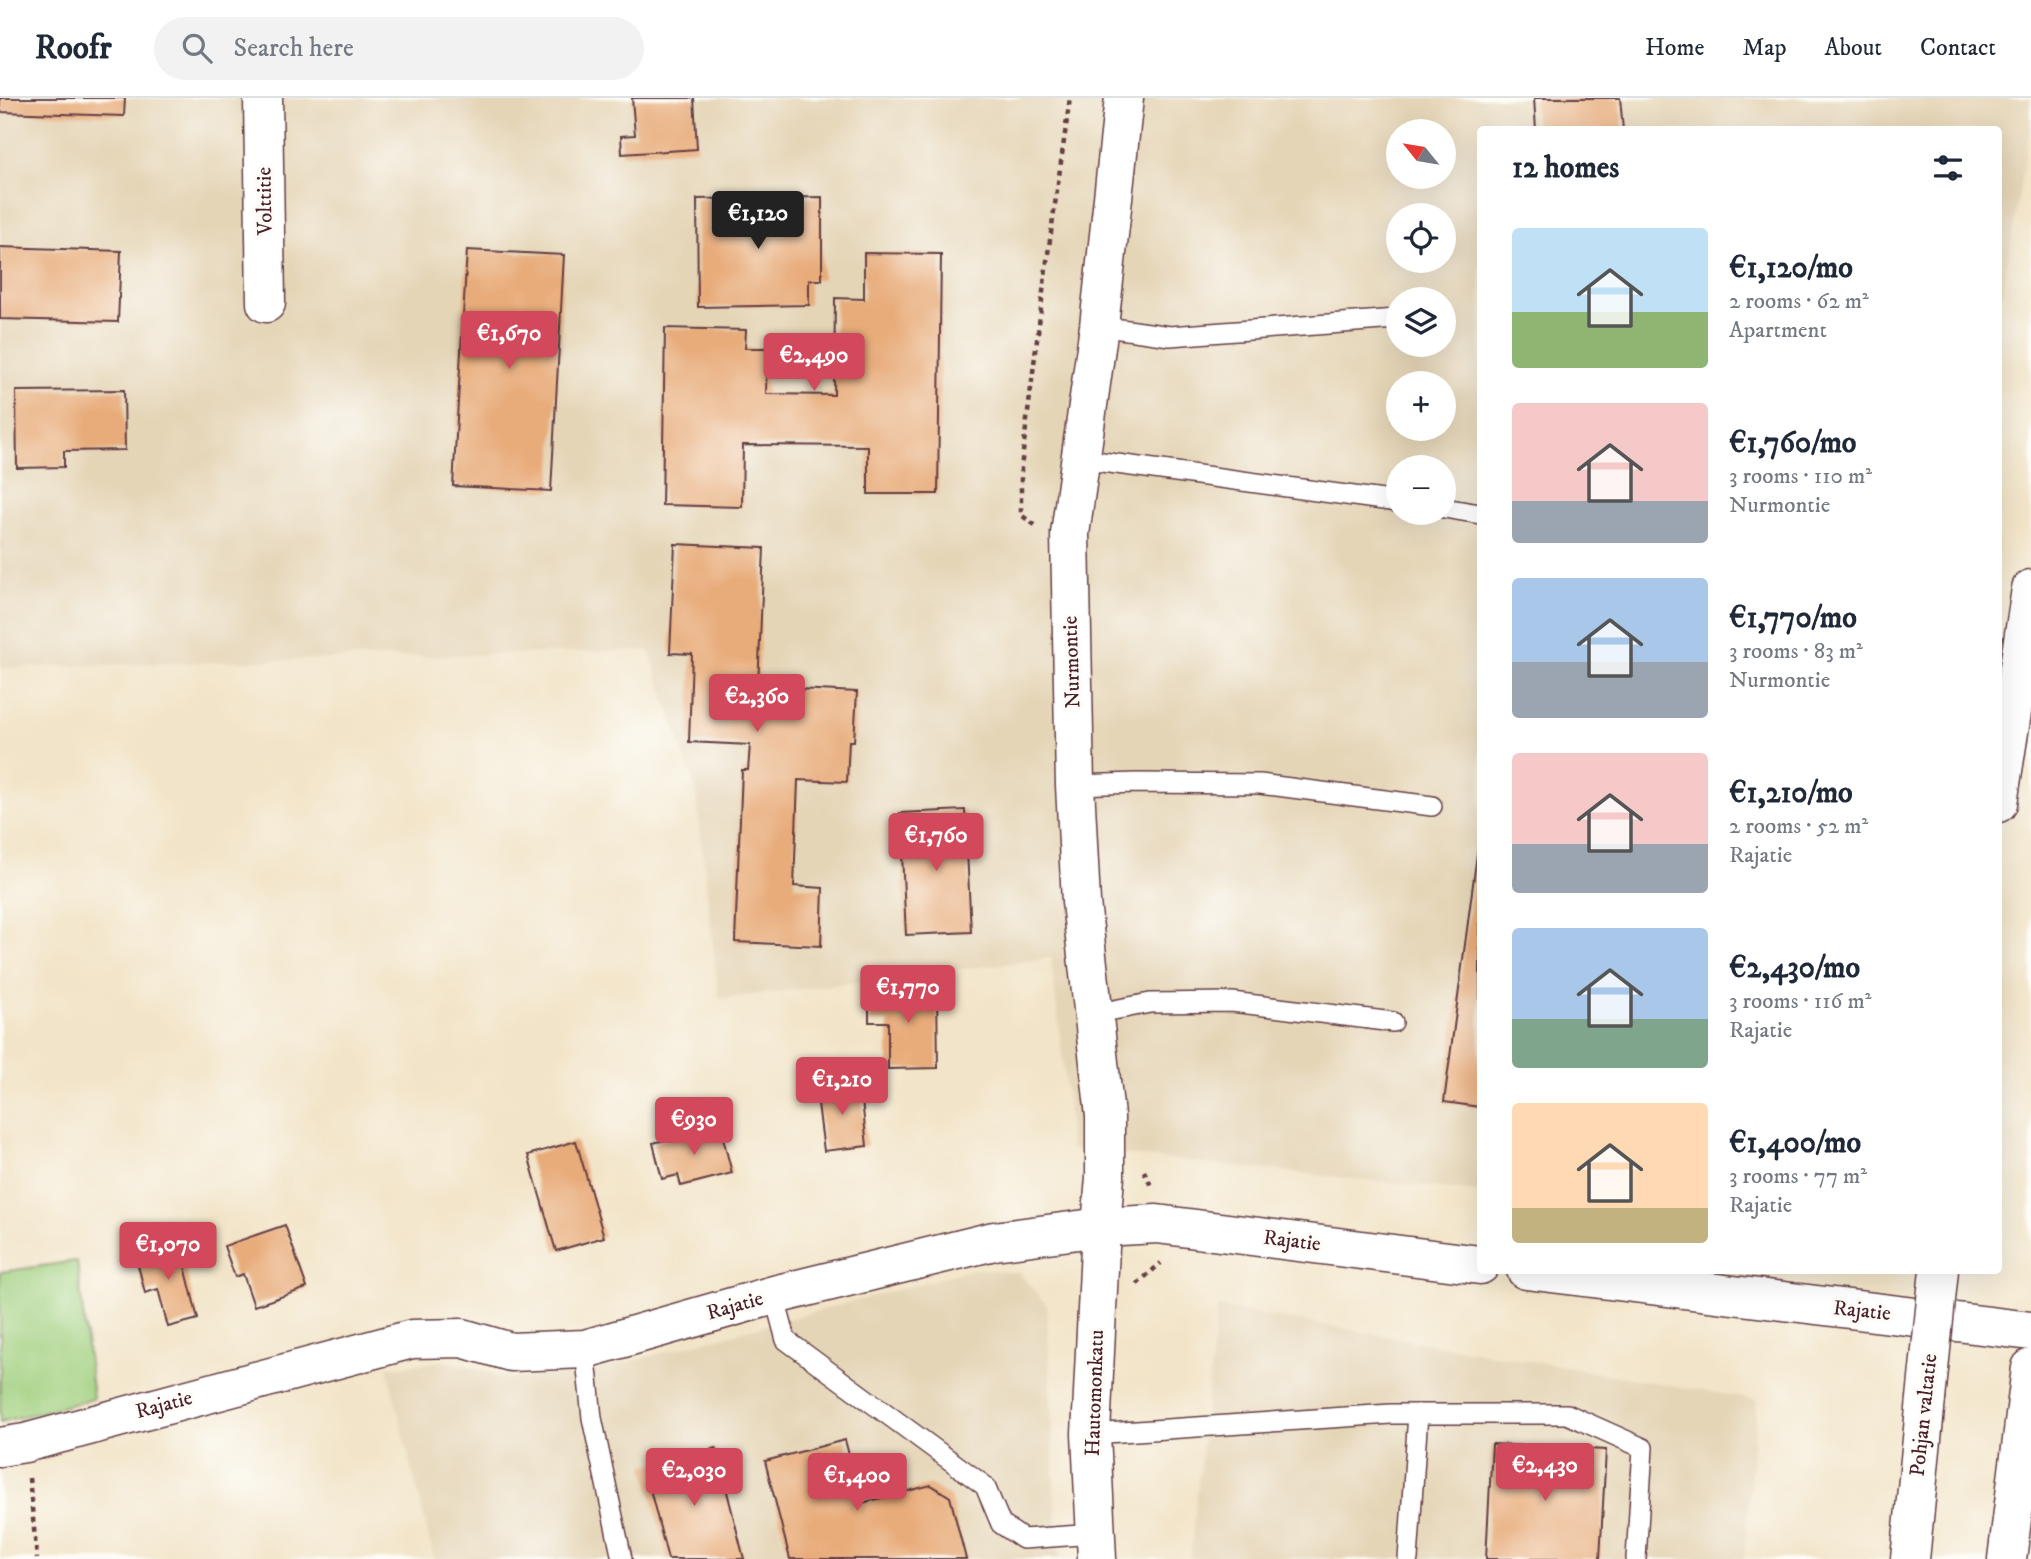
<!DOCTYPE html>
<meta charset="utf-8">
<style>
:root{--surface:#fff;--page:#f2f2f3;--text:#1f2937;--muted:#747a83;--line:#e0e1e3;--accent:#d1495b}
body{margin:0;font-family:"IM FELL DW Pica",serif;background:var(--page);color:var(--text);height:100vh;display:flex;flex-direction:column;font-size:26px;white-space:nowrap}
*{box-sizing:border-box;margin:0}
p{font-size:23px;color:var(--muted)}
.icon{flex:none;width:38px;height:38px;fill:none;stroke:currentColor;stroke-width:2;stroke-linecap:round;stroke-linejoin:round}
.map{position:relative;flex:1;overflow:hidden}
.sheet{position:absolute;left:1477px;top:28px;width:525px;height:1148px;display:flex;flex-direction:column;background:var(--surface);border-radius:7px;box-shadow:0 7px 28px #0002}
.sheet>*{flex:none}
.needle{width:46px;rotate:300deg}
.tools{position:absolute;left:1386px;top:21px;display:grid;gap:14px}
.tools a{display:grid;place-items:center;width:70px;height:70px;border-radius:50%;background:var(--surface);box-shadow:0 7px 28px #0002;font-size:35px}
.price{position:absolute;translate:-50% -60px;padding:0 16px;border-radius:7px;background:var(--accent);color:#fff;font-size:23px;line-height:46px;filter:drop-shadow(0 2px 4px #0008)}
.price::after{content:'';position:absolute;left:50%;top:42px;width:21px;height:16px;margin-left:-10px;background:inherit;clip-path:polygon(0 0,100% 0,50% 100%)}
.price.selected{background:#222;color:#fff}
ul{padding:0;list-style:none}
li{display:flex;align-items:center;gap:21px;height:175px;padding:0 35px}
li span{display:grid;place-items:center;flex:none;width:196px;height:140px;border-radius:7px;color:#555}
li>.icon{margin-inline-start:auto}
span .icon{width:84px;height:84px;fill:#fffc;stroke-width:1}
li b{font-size:30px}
h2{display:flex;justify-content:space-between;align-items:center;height:84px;padding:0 35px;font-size:30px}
header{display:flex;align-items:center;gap:42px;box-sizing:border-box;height:98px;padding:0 35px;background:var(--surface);border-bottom:2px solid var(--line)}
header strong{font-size:33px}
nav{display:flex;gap:38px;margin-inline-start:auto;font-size:24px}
.search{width:490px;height:63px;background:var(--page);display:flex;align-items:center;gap:18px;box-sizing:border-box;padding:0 24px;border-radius:38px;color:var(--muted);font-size:26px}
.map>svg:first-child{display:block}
</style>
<header>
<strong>Roofr</strong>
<div class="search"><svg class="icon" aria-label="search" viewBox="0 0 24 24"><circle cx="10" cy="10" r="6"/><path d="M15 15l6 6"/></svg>Search here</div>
<nav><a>Home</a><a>Map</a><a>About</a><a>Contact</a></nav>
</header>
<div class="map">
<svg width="2031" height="1461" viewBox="0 0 2031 1461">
<rect width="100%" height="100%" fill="#fdfcf7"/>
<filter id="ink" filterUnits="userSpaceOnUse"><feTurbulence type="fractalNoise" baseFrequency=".0143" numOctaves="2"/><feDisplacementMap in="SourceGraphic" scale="14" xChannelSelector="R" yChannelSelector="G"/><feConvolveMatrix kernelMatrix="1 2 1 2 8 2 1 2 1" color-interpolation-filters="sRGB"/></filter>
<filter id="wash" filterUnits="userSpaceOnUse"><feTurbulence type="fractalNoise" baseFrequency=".00686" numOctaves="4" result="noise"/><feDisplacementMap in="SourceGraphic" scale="28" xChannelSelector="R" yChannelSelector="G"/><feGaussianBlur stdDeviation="1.57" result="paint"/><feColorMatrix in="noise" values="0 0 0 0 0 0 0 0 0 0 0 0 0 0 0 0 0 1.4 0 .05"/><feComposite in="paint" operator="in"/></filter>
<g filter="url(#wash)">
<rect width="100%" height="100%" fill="#f2e4c8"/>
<g fill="#e5d5b7" fill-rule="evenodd">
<path d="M0,0H2031V23L1999,214L1998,32H1480V1094L1070,1051L1068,1009L1051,860L719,901L696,693L649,552L0,570ZM1398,33H1444V79H1398ZM1398,117H1444V163H1398ZM1398,201H1444V247H1398ZM1398,285H1444V331H1398ZM1398,369H1444V415H1398Z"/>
<path d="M974,1171L1019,1175L1047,1208L1055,1402L1060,1461H434L387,1269L445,1263L511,1280L621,1266Z"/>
<path d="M1217,1209L1757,1302L1744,1461H1190Z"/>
</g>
<path fill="#9fcf7d" stroke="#747754" stroke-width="2" d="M77,1163L93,1301L0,1324V1174Z"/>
<g id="blocks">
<g fill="#e8ac7a">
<path d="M0,0H125L124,18L0,14Z"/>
<path d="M632,0H694L697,51L622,56L621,38L635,37Z"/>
<path d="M1534,0H1620L1623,32H1536Z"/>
<path d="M822,99V182H809V207L698,209L697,101Z"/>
<path d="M0,149L121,153L118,224L0,221Z"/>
<path d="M467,152L564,157L551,393L453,388Z"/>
<path d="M864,155L941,156L938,396H868V348L743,347L742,409L662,407L665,230L746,232L745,250H767L766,296L834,297L835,200L864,201Z"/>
<path d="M124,292L125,352L64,353V369L17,370L16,293Z"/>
<path d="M675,446L764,450L758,589L857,594L854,643H849L847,684L798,682L794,788L823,790L821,848L735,844L742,672H748L750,647L689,644L692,556L670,555Z"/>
<path d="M965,712L971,834L906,837L900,715Z"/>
<path d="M1479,741H1480V1009L1444,1004Z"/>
<path d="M869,890H937L938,970L888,971V924H869Z"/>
<path d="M860,984L867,1048L824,1053L816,990Z"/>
<path d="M720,1028L732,1075L681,1088L678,1077L662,1081L653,1045Z"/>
<path d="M576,1043L604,1139L556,1153L528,1057Z"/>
<path d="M285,1127L307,1190L254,1208L243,1176L235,1179L224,1148Z"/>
<path d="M179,1144L198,1221L168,1229L158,1191L145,1195L135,1155Z"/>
<path d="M845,1342L862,1405L931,1387L950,1399L966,1461H790L765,1363Z"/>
<path d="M1492,1346L1606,1352L1600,1461H1486Z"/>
<path d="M716,1350L744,1461H668L644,1368Z"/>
</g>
</g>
</g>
<g filter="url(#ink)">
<use href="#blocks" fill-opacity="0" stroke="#633d43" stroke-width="2"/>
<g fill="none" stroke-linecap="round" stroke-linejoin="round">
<g stroke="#633d43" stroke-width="22">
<g id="lane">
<path d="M1099,228L1170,238L1396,221"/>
<path d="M1080,361L1398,404"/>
<path d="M1444,410L1480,416"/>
<path d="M1075,687L1137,685L1260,686L1432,708"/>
<path d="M1093,916L1150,905L1232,904L1393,924"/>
<path d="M774,1197L786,1242L985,1388L1001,1426L1023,1441L1095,1436"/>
<path d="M585,1251L592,1320L622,1461"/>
<path d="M1091,1336L1391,1316H1567L1643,1350L1636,1461"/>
<path d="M1408,1461L1418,1316"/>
</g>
</g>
<g stroke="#633d43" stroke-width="41">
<g id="street">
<path d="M263,0L266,205"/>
<path d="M0,1349L25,1345L412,1241L462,1240L511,1254L585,1251L774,1197L994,1143L1101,1129L1091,1336L1097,1461"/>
</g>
</g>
<g stroke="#633d43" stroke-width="41">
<g id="secondary">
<path d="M1124,0L1099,228L1070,436L1075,687L1081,804L1105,1018V1079L1101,1129L1157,1126L1480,1167"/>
<path d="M1526,1172L2031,1233"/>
</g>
</g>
<g stroke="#633d43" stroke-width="41">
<g id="highway">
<path d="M1998,705L2031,491"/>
<path d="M1910,1461L1926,1301"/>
<path d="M2007,1461L2031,1270"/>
</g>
</g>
<g stroke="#633d43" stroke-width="4.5" stroke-dasharray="5 5" stroke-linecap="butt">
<path d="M1035,427L1021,417V370L1046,170L1070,0"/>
<path d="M1144,1073L1152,1090"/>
<path d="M1137,1186L1161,1165"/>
<path d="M29,1380L37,1461"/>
</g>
<use href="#lane" stroke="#fff" stroke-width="19"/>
<use href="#street" stroke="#fff" stroke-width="38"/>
<use href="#secondary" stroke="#fff" stroke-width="38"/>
<use href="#highway" stroke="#fff" stroke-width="38"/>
<g stroke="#633d43" stroke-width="41" stroke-linecap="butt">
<path id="highway-bridge" d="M1926,1301L1939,1172"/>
</g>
<use href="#highway-bridge" stroke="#fff" stroke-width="38"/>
</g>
</g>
<g text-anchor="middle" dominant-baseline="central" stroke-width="7" stroke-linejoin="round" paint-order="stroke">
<g font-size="21" fill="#4a1f2b" stroke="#fdfcf7">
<text transform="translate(265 103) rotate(-91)">Volttitie</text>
<text transform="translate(1072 564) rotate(-92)">Nurmontie</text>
<text transform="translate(1292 1143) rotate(7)">Rajatie</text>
<text transform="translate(735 1208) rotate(-16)">Rajatie</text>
<text transform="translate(1862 1213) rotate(6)">Rajatie</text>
<text transform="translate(1095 1295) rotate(-88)">Hautomonkatu</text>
<text transform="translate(164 1307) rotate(-15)">Rajatie</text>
<text transform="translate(1924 1317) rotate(-84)">Pohjan valtatie</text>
</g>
</g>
</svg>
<div class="tools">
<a><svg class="needle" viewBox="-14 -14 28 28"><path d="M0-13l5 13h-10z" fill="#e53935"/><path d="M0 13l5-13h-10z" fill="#747a83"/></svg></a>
<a><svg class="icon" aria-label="locate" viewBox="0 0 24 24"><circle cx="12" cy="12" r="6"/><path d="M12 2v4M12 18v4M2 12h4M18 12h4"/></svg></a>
<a><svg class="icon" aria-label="layers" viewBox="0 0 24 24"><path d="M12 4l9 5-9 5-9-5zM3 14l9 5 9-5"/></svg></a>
<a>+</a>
<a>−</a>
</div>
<b class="price selected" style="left:758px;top:153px">€1,120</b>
<b class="price" style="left:509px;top:273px">€1,670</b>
<b class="price" style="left:814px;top:295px">€2,490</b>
<b class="price" style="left:757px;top:636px">€2,360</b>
<b class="price" style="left:936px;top:775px">€1,760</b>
<b class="price" style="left:908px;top:927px">€1,770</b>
<b class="price" style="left:842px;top:1019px">€1,210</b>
<b class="price" style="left:694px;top:1059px">€930</b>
<b class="price" style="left:168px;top:1184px">€1,070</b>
<b class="price" style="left:1545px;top:1405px">€2,430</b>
<b class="price" style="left:694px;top:1410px">€2,030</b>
<b class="price" style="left:857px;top:1415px">€1,400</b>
<section class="sheet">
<h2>12 homes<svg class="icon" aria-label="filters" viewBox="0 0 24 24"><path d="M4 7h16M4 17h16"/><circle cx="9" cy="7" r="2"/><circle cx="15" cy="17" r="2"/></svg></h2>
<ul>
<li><span style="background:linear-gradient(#bfe0f5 60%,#8fb573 0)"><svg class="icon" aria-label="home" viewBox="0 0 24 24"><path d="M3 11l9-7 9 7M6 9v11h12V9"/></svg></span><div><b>€1,120/mo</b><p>2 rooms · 62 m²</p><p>Apartment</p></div></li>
<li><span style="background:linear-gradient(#f6c9c9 70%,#9aa5b1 0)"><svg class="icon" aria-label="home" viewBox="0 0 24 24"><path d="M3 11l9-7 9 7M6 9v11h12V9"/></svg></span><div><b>€1,760/mo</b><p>3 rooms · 110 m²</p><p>Nurmontie</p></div></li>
<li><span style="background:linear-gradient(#a9c7e8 60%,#9aa5b1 0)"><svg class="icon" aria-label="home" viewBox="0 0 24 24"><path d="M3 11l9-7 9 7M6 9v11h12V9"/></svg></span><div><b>€1,770/mo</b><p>3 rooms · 83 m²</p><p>Nurmontie</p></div></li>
<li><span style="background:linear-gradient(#f6c9c9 65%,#9aa5b1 0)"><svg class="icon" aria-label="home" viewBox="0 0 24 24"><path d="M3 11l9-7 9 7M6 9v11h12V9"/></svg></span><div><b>€1,210/mo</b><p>2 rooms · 52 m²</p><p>Rajatie</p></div></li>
<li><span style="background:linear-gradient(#a9c7e8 65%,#7fa58c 0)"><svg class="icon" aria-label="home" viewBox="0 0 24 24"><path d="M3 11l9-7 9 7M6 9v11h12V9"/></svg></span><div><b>€2,430/mo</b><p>3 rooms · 116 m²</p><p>Rajatie</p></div></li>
<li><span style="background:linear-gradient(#ffd9b3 75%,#c2b280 0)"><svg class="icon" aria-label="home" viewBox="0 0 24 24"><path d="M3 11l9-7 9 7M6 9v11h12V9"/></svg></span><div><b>€1,400/mo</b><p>3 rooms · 77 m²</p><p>Rajatie</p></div></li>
</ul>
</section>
</div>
